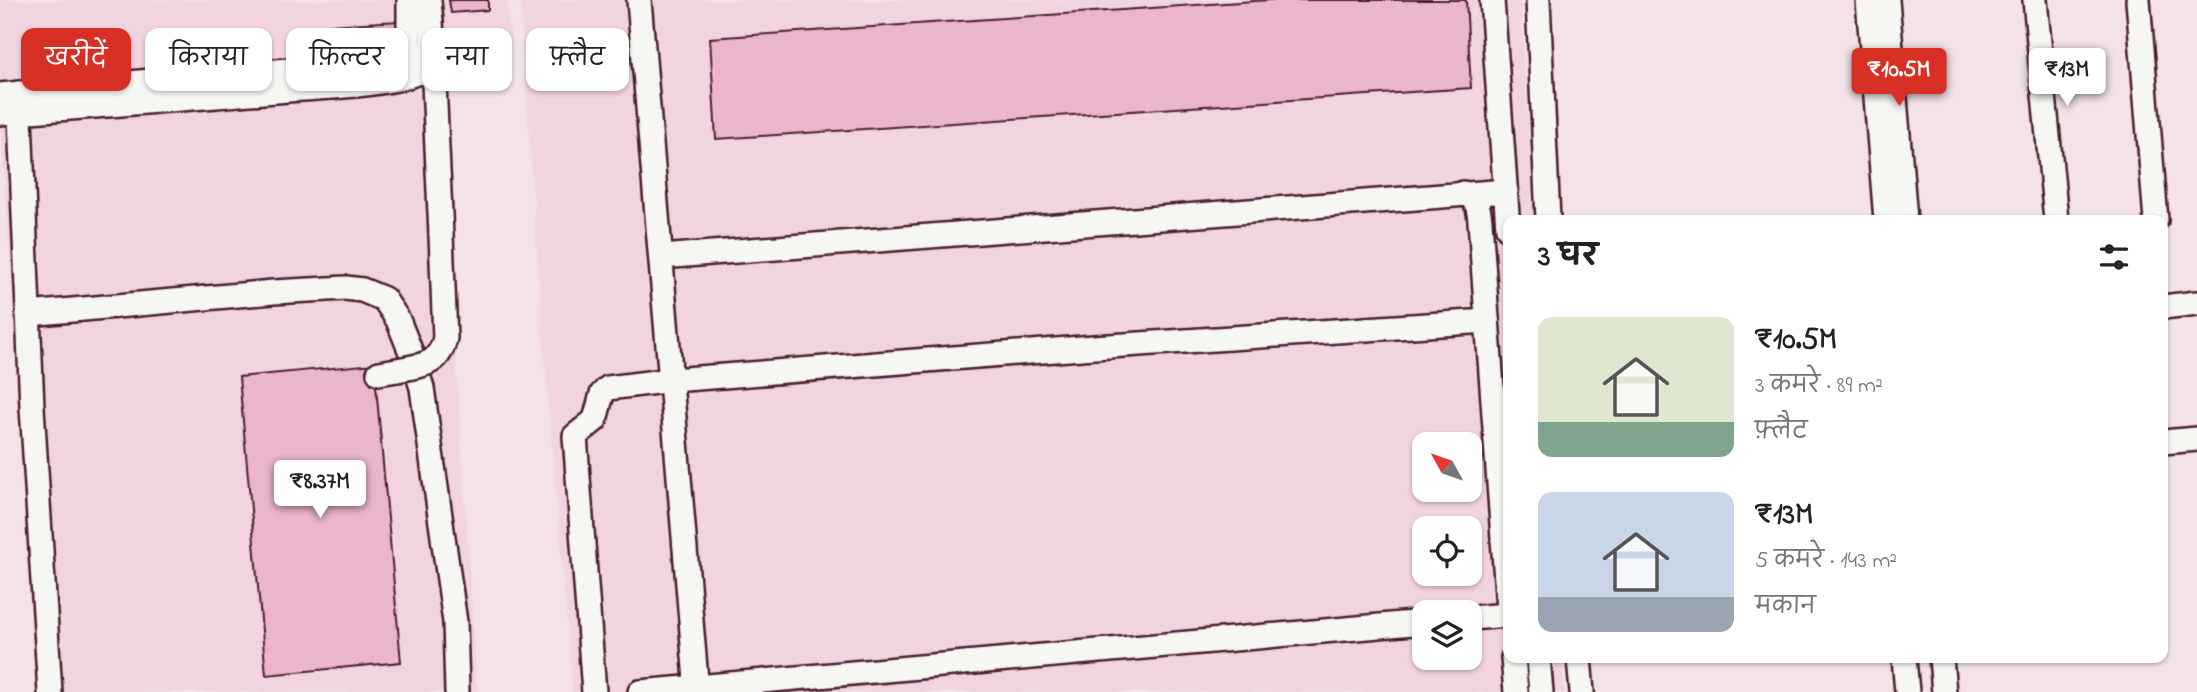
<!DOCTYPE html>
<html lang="hi">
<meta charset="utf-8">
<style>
:root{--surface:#fff;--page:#f6f6f6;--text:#222;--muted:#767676;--accent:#d93025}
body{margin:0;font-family:"Indie Flower","Playpen Sans Deva",sans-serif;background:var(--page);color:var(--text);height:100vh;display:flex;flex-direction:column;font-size:26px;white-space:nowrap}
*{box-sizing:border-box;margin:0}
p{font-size:23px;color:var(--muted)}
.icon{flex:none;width:38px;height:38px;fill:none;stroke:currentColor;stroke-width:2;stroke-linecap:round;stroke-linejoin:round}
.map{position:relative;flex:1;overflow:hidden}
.side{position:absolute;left:1503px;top:215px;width:665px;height:448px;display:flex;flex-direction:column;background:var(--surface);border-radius:14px;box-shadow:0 2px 5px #0004}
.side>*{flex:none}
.banner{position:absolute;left:21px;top:28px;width:665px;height:63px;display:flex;gap:14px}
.needle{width:46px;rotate:310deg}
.tools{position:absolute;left:1412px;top:432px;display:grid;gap:14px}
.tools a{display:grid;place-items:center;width:70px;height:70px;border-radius:14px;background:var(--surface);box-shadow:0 2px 5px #0004;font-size:35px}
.price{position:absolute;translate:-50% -60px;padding:0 16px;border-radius:7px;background:#fff;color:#222;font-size:23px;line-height:46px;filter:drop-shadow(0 2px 4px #0008)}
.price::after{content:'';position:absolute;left:50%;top:42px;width:21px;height:16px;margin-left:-10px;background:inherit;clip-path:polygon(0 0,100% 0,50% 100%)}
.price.current{background:var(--accent);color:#fff}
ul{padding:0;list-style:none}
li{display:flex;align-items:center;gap:21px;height:175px;padding:0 35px}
li span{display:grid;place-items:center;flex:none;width:196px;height:140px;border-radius:14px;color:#555}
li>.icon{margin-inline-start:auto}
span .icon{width:84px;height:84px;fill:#fffc;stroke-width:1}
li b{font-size:30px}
h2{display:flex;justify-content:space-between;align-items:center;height:84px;padding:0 35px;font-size:30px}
.tag{padding:0 24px;border-radius:14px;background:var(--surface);box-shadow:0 2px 5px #0004;font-size:24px;line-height:63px}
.tag.current{background:var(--accent);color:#fff}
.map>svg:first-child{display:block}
</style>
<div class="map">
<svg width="2197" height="692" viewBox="0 0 2197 692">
<rect width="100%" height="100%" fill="#f3e2e7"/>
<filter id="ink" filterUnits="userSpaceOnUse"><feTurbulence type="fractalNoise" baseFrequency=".0143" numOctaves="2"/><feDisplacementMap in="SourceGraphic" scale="14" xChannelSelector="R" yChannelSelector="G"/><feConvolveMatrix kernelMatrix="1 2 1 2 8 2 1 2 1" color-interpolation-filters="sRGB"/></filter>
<g filter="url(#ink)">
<g fill="#f1d4e0" fill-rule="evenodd">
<path d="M0,0H507L511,45L0,93Z"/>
<path d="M520,0H1520L1534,220H1508V658H1562L1564,692H573L543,341ZM1424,444H1470V490H1424ZM1424,528H1470V574H1424ZM1424,612H1470V658H1424Z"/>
<path d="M438,78L477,692H43L0,121Z"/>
</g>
<g fill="#ebb5ce" stroke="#4a1f2b" stroke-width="2">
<path d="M449,0H488V10L451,13Z"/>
<path d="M1269,0H1466L1471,88L716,139L710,38Z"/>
<path d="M400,21L401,54L330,58L329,25Z"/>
<path d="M374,364L401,662L266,675L239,377Z"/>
</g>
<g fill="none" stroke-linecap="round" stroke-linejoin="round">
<g stroke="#4a1f2b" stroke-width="28">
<g id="minor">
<path d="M639,0L697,692"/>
<path d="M1492,0L1508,228"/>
<path d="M1538,0L1548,220"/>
<path d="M1868,0L1886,220"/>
<path d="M1887,0L1905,220"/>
<path d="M2035,0L2056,220"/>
<path d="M2138,0L2156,220"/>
<path d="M413,61L428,73L434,83L441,235"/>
<path d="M19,93L32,407L50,692"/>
<path d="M0,95L183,78L393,62L404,56L409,49V0"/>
<path d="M0,113C96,107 192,98 288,90C314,88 401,85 419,71C439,56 430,21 429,0"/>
<path d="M1463,193C1477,198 1479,208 1480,221L1508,608"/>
<path d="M661,257L1506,191"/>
<path d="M2163,307L2197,303"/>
<path d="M28,314L273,292L346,288L362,290L384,299L398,320L412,355L422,388L455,622L457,692"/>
<path d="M379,373L397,370"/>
<path d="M2163,442L2197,439"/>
<path d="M1470,618L1508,615"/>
<path d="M1513,658L1516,692"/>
<path d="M1538,658L1541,692"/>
<path d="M1579,658L1582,692"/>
<path d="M1904,658L1907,692"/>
<path d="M1941,658L1944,692"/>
<path d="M594,692L575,436L595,420L602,394L608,388L672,380L1094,347L1487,321"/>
<path d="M640,692L1424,622"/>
</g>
</g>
<use href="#minor" stroke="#f6f6f2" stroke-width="23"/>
<g stroke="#4a1f2b" stroke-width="28" stroke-linecap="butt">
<path id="minor-bridge" d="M397,370C422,365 439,366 445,338L441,235"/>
</g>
<use href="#minor-bridge" stroke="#f6f6f2" stroke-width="23"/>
</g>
</g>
</svg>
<div class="tools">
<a><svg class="needle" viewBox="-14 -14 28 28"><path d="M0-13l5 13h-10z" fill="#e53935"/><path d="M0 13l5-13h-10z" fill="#767676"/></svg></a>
<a><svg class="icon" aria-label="locate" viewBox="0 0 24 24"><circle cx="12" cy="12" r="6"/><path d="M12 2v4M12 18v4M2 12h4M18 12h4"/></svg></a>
<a><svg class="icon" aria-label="layers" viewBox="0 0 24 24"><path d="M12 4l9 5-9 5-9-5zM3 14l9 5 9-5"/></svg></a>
</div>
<b class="price current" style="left:1899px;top:108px">₹10.5M</b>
<b class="price" style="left:2067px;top:108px">₹13M</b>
<b class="price" style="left:320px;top:520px">₹8.37M</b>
<div class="banner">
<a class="tag current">खरीदें</a>
<a class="tag">किराया</a>
<a class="tag">फ़िल्टर</a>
<a class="tag">नया</a>
<a class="tag">फ़्लैट</a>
</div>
<section class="side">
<h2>3 घर<svg class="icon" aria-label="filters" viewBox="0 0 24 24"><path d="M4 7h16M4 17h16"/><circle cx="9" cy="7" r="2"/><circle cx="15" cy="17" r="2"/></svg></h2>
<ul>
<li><span style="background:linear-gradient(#dfe7d0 75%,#7fa58c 0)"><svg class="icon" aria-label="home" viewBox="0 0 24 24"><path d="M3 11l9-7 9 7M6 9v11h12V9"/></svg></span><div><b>₹10.5M</b><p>3 कमरे · 89 m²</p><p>फ़्लैट</p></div></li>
<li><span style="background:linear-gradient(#c9d6e8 75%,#9aa5b1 0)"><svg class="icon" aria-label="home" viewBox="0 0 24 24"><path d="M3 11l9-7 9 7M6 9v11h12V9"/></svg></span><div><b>₹13M</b><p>5 कमरे · 143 m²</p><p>मकान</p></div></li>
</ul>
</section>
</div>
